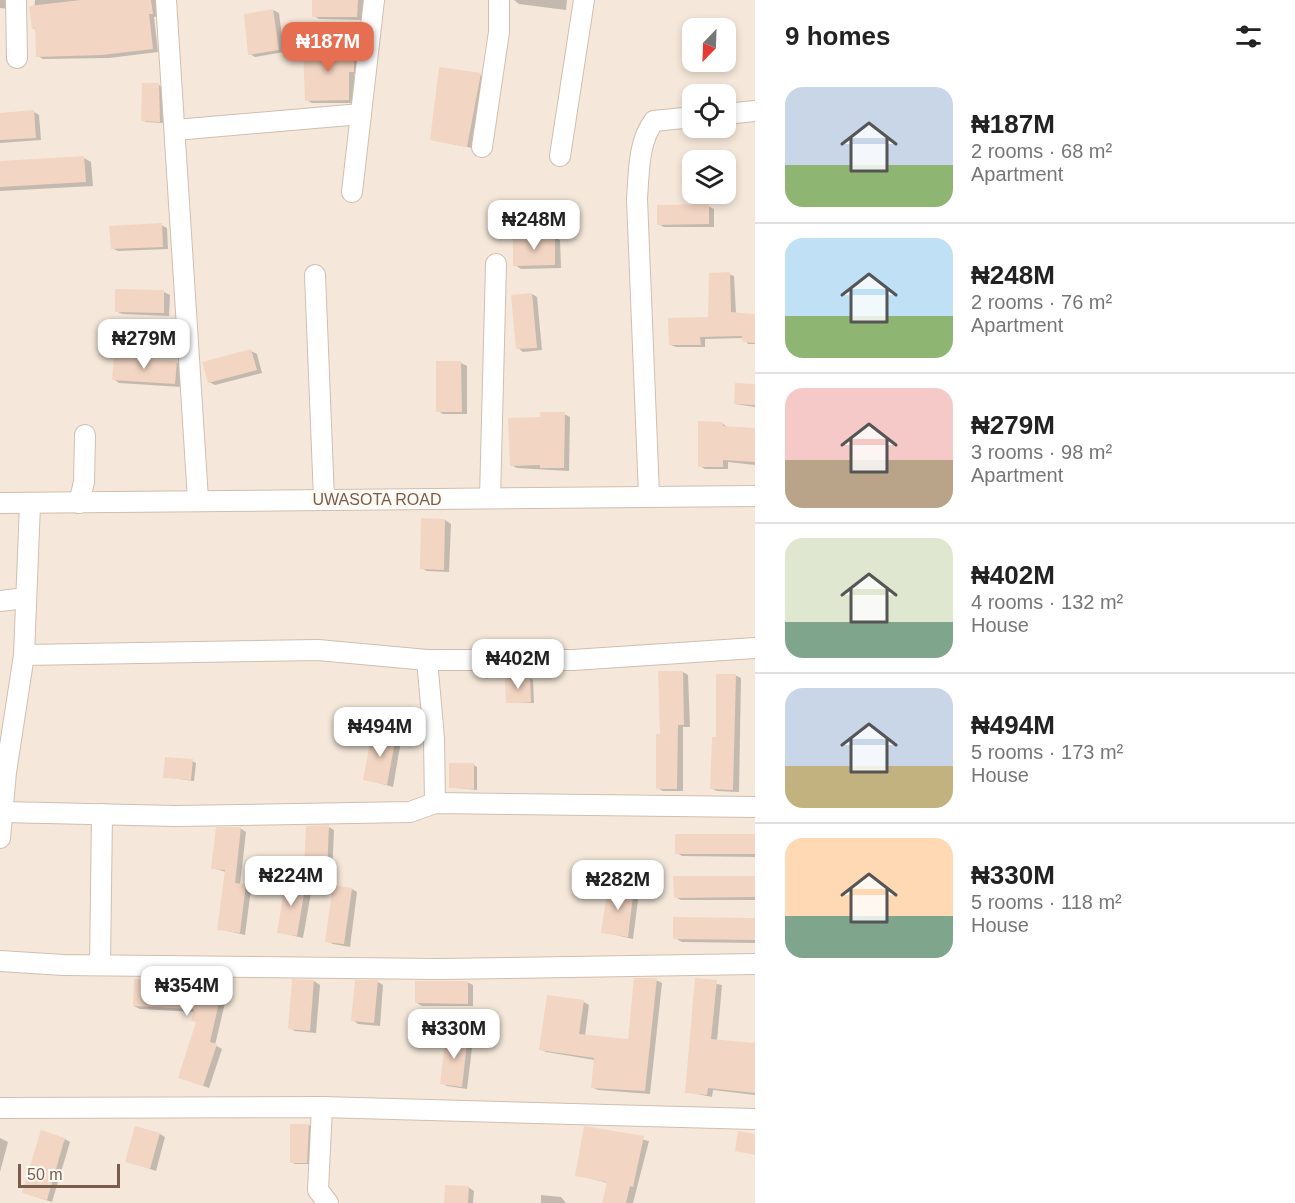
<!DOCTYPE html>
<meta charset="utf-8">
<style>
:root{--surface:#fff;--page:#f6f6f6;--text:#222;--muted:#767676;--line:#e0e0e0;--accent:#e76f51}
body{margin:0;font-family:Arial,sans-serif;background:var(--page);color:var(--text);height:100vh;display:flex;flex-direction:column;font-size:22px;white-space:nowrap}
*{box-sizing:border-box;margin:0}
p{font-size:20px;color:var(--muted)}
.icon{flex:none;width:33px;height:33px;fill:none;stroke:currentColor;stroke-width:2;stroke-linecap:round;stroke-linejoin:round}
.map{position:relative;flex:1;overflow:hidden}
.drawer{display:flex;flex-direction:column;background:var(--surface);width:540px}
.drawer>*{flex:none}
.needle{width:39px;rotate:203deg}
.fabs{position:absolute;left:682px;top:18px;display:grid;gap:12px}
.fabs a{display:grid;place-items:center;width:54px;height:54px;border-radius:12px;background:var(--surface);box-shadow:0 3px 9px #0003;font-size:30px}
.scale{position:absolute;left:18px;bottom:15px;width:102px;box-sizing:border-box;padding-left:6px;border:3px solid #7a5c4d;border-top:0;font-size:16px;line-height:21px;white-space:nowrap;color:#7a5c4d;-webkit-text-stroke:4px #fffaf3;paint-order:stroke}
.price{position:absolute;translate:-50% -51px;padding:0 14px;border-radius:12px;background:#fff;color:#222;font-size:20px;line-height:39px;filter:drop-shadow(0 2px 3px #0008)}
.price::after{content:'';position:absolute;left:50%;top:36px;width:18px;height:14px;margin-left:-9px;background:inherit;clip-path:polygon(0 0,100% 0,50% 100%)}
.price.current{background:var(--accent);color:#fff}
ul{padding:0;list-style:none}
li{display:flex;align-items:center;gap:18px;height:150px;padding:0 30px}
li+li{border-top:2px solid var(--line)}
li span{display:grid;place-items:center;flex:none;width:168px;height:120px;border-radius:18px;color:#555}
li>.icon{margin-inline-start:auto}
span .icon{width:72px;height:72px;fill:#fffc;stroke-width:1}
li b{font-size:26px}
h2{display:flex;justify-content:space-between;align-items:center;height:72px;padding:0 30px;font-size:26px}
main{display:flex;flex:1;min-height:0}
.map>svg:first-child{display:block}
</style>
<main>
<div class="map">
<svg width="755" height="1203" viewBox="0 0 755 1203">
<rect width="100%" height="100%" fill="#fdf6ec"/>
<path fill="#f5e8da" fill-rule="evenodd" d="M0,0H755V1203H0ZM693,28H726V62H693ZM693,94H726V128H693ZM693,160H726V194H693Z"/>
<g fill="#0003">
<path d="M0,0H9V9L0,8Z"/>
<path d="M35,0H156L158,16L154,17L158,52L109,58L43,59L38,56L37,30L33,28Z"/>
<path d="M323,0H363V20L319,19L314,16Z"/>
<path d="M514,0H567L566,10L519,4Z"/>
<path d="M273,10L279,13L284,52L255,57L250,54Z"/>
<path d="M354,49L359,52V74H354L355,103H312L306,100Z"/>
<path d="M480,75L485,78L472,148L432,140Z"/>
<path d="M159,85L162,87L163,123L146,122L143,120Z"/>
<path d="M34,112L39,115L41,140L0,143V114Z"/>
<path d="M84,158L91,162L93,186L0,191V163Z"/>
<path d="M708,206L714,209V227H664L658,224Z"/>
<path d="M161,225L167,228L168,249L118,251L112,248Z"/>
<path d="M554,237L560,240L561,268L521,269L515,265Z"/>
<path d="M729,274L734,276L736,314L755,315V344H748L744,338L705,339V347H676L671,345L710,319Z"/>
<path d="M117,290L164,292L170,295L169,316L122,314L116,311Z"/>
<path d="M532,294L537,297L542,350L523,352L518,348Z"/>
<path d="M251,351L257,354L262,373L215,385L209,382Z"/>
<path d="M176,362L182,366L181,387L119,383L114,379Z"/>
<path d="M461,363L467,366V414H443L438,411Z"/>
<path d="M736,385L755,386V407L735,404Z"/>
<path d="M564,414L570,417L569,471L517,468L511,465L542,418Z"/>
<path d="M722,423L728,428L755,429V465L728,462V469H705L700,466Z"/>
<path d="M445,520L451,524L449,572L427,571L421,568Z"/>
<path d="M683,672L688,675L690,727H683V791H663L657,788L662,736Z"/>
<path d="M735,675L741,678L739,792L717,791L711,788Z"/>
<path d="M530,678L533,680L534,703L507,702Z"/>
<path d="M374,733L401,741L393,787L365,779Z"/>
<path d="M192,761L196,763L194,781L165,777Z"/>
<path d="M474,765L477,767V790L450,787Z"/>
<path d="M329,827L334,830L332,874L311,873L306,870Z"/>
<path d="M240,828L246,832L240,885L251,889L245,935L219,929L226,872L213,868Z"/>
<path d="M677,835L755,836V857L682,856L677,853Z"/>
<path d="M675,878H755V900H681L675,897Z"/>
<path d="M288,880L312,887L303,938L278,932Z"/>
<path d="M352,889L357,892L350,947L333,944L327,941Z"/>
<path d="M633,889L639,892L633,939L603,932Z"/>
<path d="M675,918L755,919V943L682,942L675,938Z"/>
<path d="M656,980L662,983L650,1094L598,1090L592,1087L595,1060L546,1052L540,1049L584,1002L589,1005L585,1036L629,1041Z"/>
<path d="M697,980L722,985L717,1041L754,1045L755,1041V1095L713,1090L712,1097L687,1092Z"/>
<path d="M294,981H314L320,985L316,1033L295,1031L290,1028Z"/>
<path d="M224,982L229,986L215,1045L222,1049L209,1088L179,1077L197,1023L193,1020L195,1012L140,1009L134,1006L201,984Z"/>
<path d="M378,982L383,985L380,1026L358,1024L353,1020Z"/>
<path d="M467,982L473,985V1006H422L417,1003Z"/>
<path d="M467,1037L473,1040L467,1089L447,1086L442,1083Z"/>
<path d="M309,1125L312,1127L310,1164H295L291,1162Z"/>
<path d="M586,1128L649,1141L633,1203H603L608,1183L577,1175Z"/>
<path d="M160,1134L165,1137L156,1171L127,1161Z"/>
<path d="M0,1138L8,1142L0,1172Z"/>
<path d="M65,1139L70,1142L52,1202L24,1193Z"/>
<path d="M468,1187L474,1191L473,1203H445Z"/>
<path d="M541,1195L561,1197L566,1203H541Z"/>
</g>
<g fill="#f3d5c3">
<path d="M81,0H151L153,14H149L153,49L102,55L36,57L35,28L32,29L29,6Z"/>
<path d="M312,0H358L357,17H312Z"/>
<path d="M273,9L279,50L248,55L244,14Z"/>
<path d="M354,47V72H349V100L305,101L303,48Z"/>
<path d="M439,67L481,73L467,147L430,140Z"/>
<path d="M142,83H159L160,122L141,121Z"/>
<path d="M34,110L36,138L0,140V113Z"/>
<path d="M84,156L86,182L0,187V161Z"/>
<path d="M709,204V224L657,225V205Z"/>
<path d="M162,223L163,247L111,249L109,226Z"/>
<path d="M555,236V265L513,266V237Z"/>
<path d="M730,272L731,312L755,314V343L742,342V336L700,337L701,345H669L668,318L708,317L709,273Z"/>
<path d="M115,289L164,290V313L115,312Z"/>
<path d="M532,293L537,348L516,349L511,295Z"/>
<path d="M251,349L257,370L208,383L202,362Z"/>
<path d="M114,357L177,361L175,384L112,380Z"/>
<path d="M436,361H461L462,412H436Z"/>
<path d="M735,383L755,384V405L734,404Z"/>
<path d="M540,412H565L564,468H540V465L510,466L508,418L540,417Z"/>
<path d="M698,421L723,422V426L755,428V462L723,460V467H698Z"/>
<path d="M421,518L445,519L444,570L420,569Z"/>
<path d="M658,671H683L684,725H678L677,789H656V734H660Z"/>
<path d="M716,674H736L733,790L710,789L712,737H716Z"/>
<path d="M530,676L531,702L506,703L505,677Z"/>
<path d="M372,732L396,736L387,785L363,780Z"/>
<path d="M165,757L193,759L191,780L163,778Z"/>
<path d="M449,763H474V789L449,788Z"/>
<path d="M329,825L327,872L304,870L306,826Z"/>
<path d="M216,827H241L235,883L246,884L240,933L217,930L225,870L211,869Z"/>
<rect x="675" y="834" width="80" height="20"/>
<path d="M673,876H755V897L674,898Z"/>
<path d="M286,878L306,882L297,936L277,933Z"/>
<path d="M608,884L634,888L628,937L601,933Z"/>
<path d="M333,885L352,888L344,944L325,942Z"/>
<path d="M673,917L755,918V940L673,939Z"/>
<path d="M201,978L224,981L210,1042L217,1044L203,1086L178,1078L196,1022L191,1021L194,1009L133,1006L134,979L200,983Z"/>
<path d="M634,978H657L645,1091L591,1088L594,1058L539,1050L547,995L584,1000L579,1034L628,1039Z"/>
<path d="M695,978L717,980L711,1039L755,1043V1093L708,1088L707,1095L685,1093Z"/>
<path d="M292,979L314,980L310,1031L288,1029Z"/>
<path d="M355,980H378L374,1023L351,1021Z"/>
<path d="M415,981H468V1004L415,1003Z"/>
<path d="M446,1033L468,1035L462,1087L440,1084Z"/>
<path d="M290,1124H309L307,1163H290Z"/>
<path d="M135,1126L160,1133L150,1169L125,1162Z"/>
<path d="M584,1126L644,1136L633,1187L630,1186L626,1203H602L607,1182L575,1176Z"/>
<path d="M41,1130L65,1138L47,1200L22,1193Z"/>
<path d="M738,1131L755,1134V1155L735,1151Z"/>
<path d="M445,1185L469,1186L468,1203H444Z"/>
</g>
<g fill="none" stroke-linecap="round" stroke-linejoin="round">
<g stroke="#d1beb0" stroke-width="22">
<g id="minor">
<path d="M16,0L17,58"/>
<path d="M166,0L198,499"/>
<path d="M726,114L755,111"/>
<path d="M175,130L361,114"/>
<path d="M482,147L499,32V0"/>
<path d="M560,156L584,0"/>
<path d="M352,192L374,0"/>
<path d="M315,275L324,499"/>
<path d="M649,495L637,199C639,173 638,142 654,121L693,117"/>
<path d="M490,498L496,264"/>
<path d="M0,503L755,496"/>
<path d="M79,503L84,482L85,435"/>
<path d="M0,601L25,598"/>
<path d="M24,655L318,650L427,660H573L755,648"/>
<path d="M427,660L434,738L435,803"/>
<path d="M2,812L176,816L410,812L435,803L755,807"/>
<path d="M0,838L6,772L24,655L30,504"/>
<path d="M0,961L63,965L439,969L755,964"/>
<path d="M100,965L102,814"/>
<path d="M322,1107L318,1190L328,1203"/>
<path d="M0,1108L322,1107L755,1119"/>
</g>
</g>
<use href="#minor" stroke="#fff" stroke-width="20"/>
</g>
<g text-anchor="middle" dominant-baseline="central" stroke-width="6" stroke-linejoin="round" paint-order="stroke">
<g font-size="16" fill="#7a5c4d" stroke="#fffaf3">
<text x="377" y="499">UWASOTA ROAD</text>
</g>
</g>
</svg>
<div class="fabs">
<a><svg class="needle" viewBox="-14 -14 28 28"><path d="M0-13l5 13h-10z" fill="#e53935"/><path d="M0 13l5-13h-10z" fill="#767676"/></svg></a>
<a><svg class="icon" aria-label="locate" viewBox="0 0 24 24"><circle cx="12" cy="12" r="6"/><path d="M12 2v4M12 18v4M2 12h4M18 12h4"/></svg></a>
<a><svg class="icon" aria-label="layers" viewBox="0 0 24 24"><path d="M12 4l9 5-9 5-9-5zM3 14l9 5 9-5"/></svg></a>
</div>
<div class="scale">50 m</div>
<b class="price current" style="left:328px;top:73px">₦187M</b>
<b class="price" style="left:534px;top:251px">₦248M</b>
<b class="price" style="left:144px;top:370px">₦279M</b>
<b class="price" style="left:518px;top:690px">₦402M</b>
<b class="price" style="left:380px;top:758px">₦494M</b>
<b class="price" style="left:291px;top:907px">₦224M</b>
<b class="price" style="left:618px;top:911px">₦282M</b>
<b class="price" style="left:187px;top:1017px">₦354M</b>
<b class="price" style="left:454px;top:1060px">₦330M</b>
</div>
<section class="drawer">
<h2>9 homes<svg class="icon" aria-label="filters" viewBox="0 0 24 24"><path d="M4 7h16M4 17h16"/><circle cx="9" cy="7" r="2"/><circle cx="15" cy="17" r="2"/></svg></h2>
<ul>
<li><span style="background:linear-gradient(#c9d6e8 65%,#8fb573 0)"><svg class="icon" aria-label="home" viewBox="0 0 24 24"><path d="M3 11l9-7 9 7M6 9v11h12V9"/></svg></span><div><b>₦187M</b><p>2 rooms · 68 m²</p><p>Apartment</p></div></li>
<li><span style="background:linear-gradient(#bfe0f5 65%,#8fb573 0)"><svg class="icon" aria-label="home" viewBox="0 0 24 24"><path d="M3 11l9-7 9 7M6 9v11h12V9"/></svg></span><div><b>₦248M</b><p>2 rooms · 76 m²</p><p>Apartment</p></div></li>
<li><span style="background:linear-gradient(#f6c9c9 60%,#b9a48a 0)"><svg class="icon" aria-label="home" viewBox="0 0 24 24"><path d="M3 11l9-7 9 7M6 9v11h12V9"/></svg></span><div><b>₦279M</b><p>3 rooms · 98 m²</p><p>Apartment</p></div></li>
<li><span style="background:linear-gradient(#dfe7d0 70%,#7fa58c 0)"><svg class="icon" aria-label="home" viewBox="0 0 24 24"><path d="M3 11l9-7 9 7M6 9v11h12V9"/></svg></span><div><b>₦402M</b><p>4 rooms · 132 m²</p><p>House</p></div></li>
<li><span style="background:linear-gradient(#c9d6e8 65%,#c2b280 0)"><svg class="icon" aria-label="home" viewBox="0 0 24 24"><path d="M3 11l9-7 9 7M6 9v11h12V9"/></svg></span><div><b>₦494M</b><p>5 rooms · 173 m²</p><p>House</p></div></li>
<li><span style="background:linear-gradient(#ffd9b3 65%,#7fa58c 0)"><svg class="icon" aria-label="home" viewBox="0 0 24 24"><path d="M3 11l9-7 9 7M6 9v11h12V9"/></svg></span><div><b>₦330M</b><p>5 rooms · 118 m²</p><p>House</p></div></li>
</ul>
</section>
</main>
